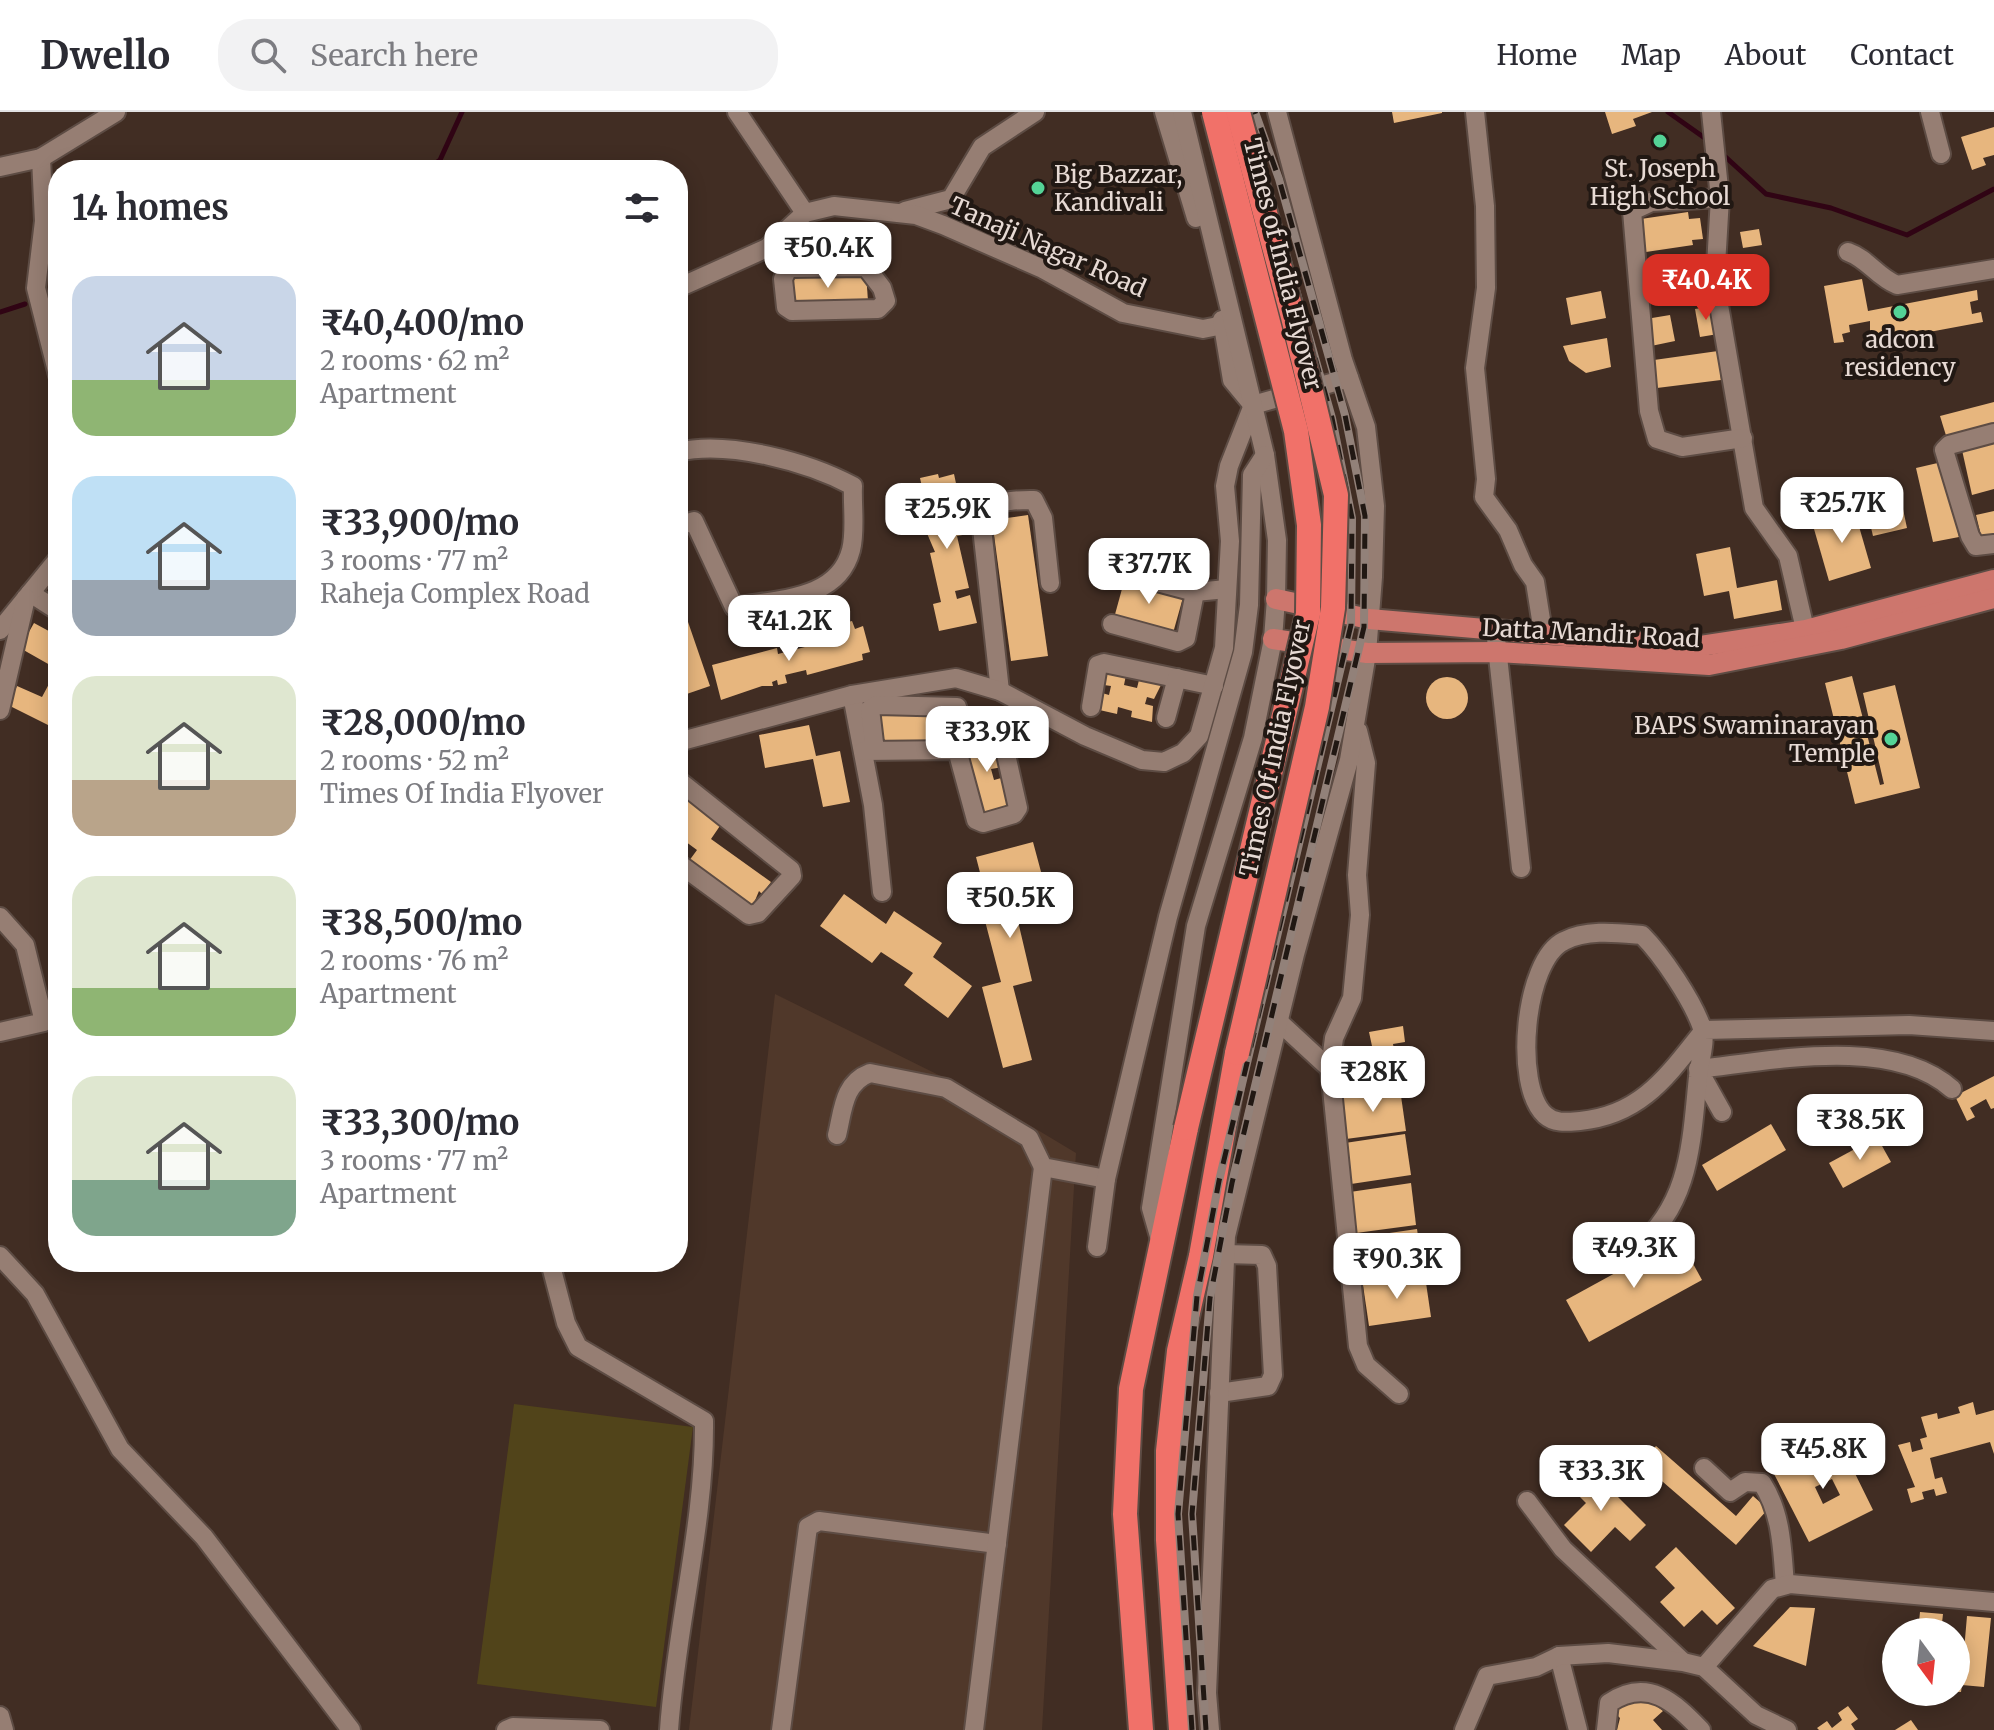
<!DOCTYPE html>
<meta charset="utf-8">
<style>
:root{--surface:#fff;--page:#f2f2f3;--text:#2b2b33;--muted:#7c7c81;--line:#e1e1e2;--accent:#d93025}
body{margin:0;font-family:Merriweather,serif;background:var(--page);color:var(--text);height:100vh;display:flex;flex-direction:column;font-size:30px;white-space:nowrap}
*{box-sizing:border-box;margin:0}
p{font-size:26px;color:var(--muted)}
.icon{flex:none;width:44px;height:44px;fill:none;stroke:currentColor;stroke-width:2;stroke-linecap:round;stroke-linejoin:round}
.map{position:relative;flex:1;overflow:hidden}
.side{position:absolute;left:48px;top:48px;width:640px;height:1112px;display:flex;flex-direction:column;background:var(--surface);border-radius:32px;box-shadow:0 4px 20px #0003}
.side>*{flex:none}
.needle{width:52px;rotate:165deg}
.controls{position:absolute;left:1882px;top:1506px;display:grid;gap:16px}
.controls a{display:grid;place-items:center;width:88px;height:88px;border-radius:50%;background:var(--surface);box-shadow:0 4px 20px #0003;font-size:40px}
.price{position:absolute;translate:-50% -68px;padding:0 18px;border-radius:16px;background:#fff;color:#222;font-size:26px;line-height:52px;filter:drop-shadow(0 2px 4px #0008)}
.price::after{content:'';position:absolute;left:50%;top:48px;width:24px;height:18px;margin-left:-12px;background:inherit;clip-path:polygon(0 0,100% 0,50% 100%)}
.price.current{background:var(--accent);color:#fff}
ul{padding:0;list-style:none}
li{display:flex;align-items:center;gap:24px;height:200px;padding:0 24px}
li span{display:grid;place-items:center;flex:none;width:224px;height:160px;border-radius:24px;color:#555}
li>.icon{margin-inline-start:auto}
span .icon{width:96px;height:96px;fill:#fffc;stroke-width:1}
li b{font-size:34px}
h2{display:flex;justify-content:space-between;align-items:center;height:96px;padding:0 24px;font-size:34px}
header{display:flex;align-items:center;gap:48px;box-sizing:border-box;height:112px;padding:0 40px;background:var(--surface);border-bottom:2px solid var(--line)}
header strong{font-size:38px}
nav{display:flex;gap:44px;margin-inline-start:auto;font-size:28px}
.search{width:560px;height:72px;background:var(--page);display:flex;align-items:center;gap:20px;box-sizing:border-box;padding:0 28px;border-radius:32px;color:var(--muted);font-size:30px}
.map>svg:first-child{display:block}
</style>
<header>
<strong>Dwello</strong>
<div class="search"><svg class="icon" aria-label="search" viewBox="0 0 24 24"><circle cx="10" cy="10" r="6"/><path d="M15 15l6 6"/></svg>Search here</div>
<nav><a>Home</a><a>Map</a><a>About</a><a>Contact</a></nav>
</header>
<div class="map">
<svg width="1994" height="1618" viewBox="0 0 1994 1618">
<rect width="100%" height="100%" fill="#412d23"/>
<path fill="#50382a" d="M775,882L979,983L1076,1041L1042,1618H689Z"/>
<path fill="#51441a" d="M514,1292L693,1315L656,1595L477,1572Z"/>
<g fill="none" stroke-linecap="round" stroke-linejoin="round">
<g stroke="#300414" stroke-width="5">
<path d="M1668,0L1709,29"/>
<path d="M1719,39L1766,82L1831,96L1907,123L1994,77"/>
<path d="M426,58L440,48L462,0"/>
<path d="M45,186L58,182"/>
<path d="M0,200L25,192"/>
</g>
</g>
<g fill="#e7b67e" fill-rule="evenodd">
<path d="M1392,0H1442V1L1394,11Z"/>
<path d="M1605,0H1652L1633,7L1636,14L1612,22Z"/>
<path d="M1994,15V43L1983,46L1986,53L1972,58L1961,25Z"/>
<path d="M1688,100L1689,107L1700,106L1703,127L1692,128L1693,133L1646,140L1641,107Z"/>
<path d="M1759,117L1762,133L1743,136L1740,120Z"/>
<path d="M1703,150L1705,159L1691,162L1694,178L1686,179L1683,167L1670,169L1672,178L1664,179V176L1651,182L1649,172L1659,170L1658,164L1648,166L1647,156H1682Z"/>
<path d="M866,161L868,189L790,195L788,167Z"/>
<path d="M1862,167L1868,199L1977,178L1978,188L1970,190L1972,202L1981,200L1983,210L1870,231V209L1849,213L1850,220L1842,222L1844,230L1834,231L1824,174Z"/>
<path d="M1601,179L1606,206L1571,213L1566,186Z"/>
<path d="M1713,194L1718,222L1700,225L1695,197Z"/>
<path d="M1670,203L1675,229L1651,234L1646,207Z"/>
<path d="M1607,226L1611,255L1586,261L1569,249L1563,234Z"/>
<path d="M1718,239L1721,268L1657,276L1654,248Z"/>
<path d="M1994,290V317L1948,330L1940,304Z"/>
<path d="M1994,331V377L1972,383L1962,338Z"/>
<path d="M1942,350L1959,425L1933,430L1916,356Z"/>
<path d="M938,362L939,366L954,362L960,390L951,392L952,399L962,397L968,422L957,424L969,476L955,479L957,487L970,483L977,511L939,519L933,492L941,490L930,441L935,440L923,412L930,410L920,366Z"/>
<path d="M1897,369L1907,416L1873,424L1862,377Z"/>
<path d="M1854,397L1871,456L1829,469L1812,410Z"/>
<path d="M1994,399V425L1982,428L1976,403Z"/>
<path d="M1028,403L1048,544L1011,549L992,408Z"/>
<path d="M1730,435L1737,476L1777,468L1782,498L1734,507L1729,479L1704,484L1696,442Z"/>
<path d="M1125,466L1184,482L1173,521L1114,506Z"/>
<path d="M58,467V490L48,487Z"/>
<path d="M687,507L710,574L678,585V510Z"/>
<path d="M852,509L855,517L863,514L870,540L862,542L863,548L807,563L806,558L785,563L787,571L778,573L777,568L772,570L773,574H762L721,588L712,553L777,536L778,542L847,524L844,511Z"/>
<path d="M34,511L58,524V599L50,614L8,593L17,574L42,585L57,557L20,536Z"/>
<path d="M1105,557L1126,563L1124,573L1137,576L1140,564L1163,569L1154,587L1147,585L1145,592L1153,594L1152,610L1131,605L1132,599L1118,595L1117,602L1095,597L1102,581L1109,583L1111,574L1104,573Z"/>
<path d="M1852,564L1880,673L1884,672L1863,581L1895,573L1920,676L1855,692L1825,571Z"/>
<circle cx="1447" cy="586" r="21"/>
<path d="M876,597L910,598V604H919L920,598L955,599L954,631L876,629Z"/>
<path d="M809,613L816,644L840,639L850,690L823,695L813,647L765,656L759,623Z"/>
<path d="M996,621L1003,655L991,657L994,668L1005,665L1011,690L1006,691L1007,699L981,705L964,628Z"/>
<path d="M687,682L724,708L711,727L771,770L762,782L759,779L751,798L686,753L697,738L678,724V695Z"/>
<path d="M1033,730L1051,797L1034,801L1030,784L1013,788L1032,869L1013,874L1032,948L1003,956L982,875L1001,870L979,786L986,784L976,745Z"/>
<path d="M844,782L886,812L894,799L942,831L933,845L972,874L948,906L904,873L913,861L881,840L872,851L820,814Z"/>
<path d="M1403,914L1405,930L1393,932L1400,970L1371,975L1364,936L1372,934L1369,920Z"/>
<path d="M1994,964V996L1991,997L1986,987L1970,996L1975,1005L1967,1009L1955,984Z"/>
<path d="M1400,977L1406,1019L1346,1027L1340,986Z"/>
<path d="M1771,1012L1786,1038L1717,1079L1702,1053Z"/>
<path d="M1405,1022L1411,1063L1351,1072L1345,1031Z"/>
<path d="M1877,1025L1891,1050L1843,1076L1829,1051Z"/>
<path d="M1411,1071L1416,1113L1356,1121L1350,1080Z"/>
<path d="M1417,1117L1423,1159L1361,1168L1355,1126Z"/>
<path d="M1679,1126L1702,1168L1589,1230L1566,1188Z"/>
<path d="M1425,1164L1431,1205L1369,1214L1363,1173Z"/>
<path d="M1973,1290L1976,1303L1994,1298V1342L1990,1330L1930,1346L1935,1367L1942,1365L1947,1381L1936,1384L1934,1377L1922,1380L1924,1387L1911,1391L1907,1377L1915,1375L1898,1333L1910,1330L1912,1340L1923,1337L1920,1327L1927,1325L1921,1305L1937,1301L1938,1307L1960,1301L1958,1295Z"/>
<path d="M1838,1327L1873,1398L1809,1430L1773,1360ZM1832,1367L1840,1383L1823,1392L1815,1375Z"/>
<path d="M1656,1334L1736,1404L1753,1384L1768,1397L1736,1433L1641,1351Z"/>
<path d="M1590,1357L1646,1413L1630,1429L1615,1415L1591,1440L1564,1413L1586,1391L1571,1376Z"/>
<path d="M1676,1435L1735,1496L1717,1513L1702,1498L1684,1515L1660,1490L1675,1476L1655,1455Z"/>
<path d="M1790,1495L1815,1496L1806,1554L1753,1534Z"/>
<path d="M1920,1500L1943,1502L1941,1520H1918Z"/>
<path d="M1967,1504L1991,1506L1984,1575L1962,1573L1961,1580H1956V1549L1963,1550Z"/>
<path d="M1641,1582L1663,1599L1653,1608L1662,1618H1617L1620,1606L1614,1600Z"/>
<path d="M1848,1594L1858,1607L1851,1612L1855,1618H1819L1817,1616L1827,1609L1832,1616L1842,1608L1838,1601Z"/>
<path d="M1911,1608L1918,1618H1895Z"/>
</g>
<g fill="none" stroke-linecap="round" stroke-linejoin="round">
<g stroke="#5d4c44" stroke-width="22">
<g id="minor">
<path d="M737,0L805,101"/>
<path d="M1164,0L1196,106"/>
<path d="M1475,0L1485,94L1486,176L1475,256L1486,367L1484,385L1508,418L1523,453L1535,470L1543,520"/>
<path d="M1711,0L1720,86L1715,170L1754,396L1788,444L1808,530"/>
<path d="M1930,0L1941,42"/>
<path d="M41,46L44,109L36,176L58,263"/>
<path d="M0,55L41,46L116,0"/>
<path d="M1720,86L1651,90L1632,99L1649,299L1657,327L1682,335L1743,326"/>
<path d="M905,99L951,87L982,35L1035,0"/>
<path d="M767,136L788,156L783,167L786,195L792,199L878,197L886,189L882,176L866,155L788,156"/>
<path d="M1848,140C1868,147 1877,165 1897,173L1994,157"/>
<path d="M678,176L767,136L805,101L834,94L916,103L943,113L1043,157L1123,201L1203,217L1223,213"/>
<path d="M1222,208L1232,268L1251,291"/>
<path d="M1253,293L1349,266"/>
<path d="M1994,321L1949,333L1944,338L1970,424L1976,434L1994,432"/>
<path d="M678,340C728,328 808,350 853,374C852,394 856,419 851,438C838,489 776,487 734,495L694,409L678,414"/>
<path d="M1127,462L1195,480L1227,477"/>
<path d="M30,481L58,499"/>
<path d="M1112,512L1178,530L1186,526L1195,480"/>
<path d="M0,518L58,447"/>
<path d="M1496,526L1521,756"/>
<path d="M1000,579L981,407C997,387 1010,388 1034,388L1043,406L1050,471"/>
<path d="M852,583L873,693L882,780"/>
<path d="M1091,595L1098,553L1104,551L1214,574"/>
<path d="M0,598L26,486"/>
<path d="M1166,606L1177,566"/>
<path d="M1358,619L1366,651L1357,763L1360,803L1352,886L1334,926L1330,957L1358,1234L1366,1253L1399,1282"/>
<path d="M678,630L852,583L956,566L1000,579L1085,624L1142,648L1164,650L1183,641L1199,624L1224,536L1230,429L1225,374L1229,354L1253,293"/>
<path d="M863,639L957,638L976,708L983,711L1014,702L1018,696L1001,620L993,614L964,619L957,595L877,593L870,597L875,639"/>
<path d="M678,668L791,758L792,764L758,801L749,803L678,751"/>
<path d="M0,805L25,833L44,910L0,920"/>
<path d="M1278,909L1330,957"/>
<path d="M1722,1000L1698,957C1771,949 1892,923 1952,977"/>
<path d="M837,1023C843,999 843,971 870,961L946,976L1029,1026L1043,1055L1106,1067"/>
<path d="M1161,1131L1151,1096L1196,814L1253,626L1273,527L1276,487L1277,428L1265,343L1182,0"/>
<path d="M1097,1135L1106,1067L1168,805L1243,540L1249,493L1252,363L1265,343"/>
<path d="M1635,1138C1691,1092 1691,1031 1698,965C1699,951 1707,928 1702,916C1693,889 1662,843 1642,823C1618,821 1587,817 1564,829C1524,848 1513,974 1545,1003C1555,1012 1568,1010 1580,1009C1642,1003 1668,963 1704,918L1909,913L1994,919"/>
<path d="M0,1144L35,1182L120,1337L204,1425L351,1618"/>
<path d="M550,1150L566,1211L578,1235L704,1309C705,1412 676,1515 669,1618"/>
<path d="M1219,1281L1268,1274L1273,1263L1267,1154L1262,1143L1225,1142"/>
<path d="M1704,1356L1730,1380L1745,1370L1762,1371C1782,1402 1782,1437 1785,1473"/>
<path d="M1527,1389L1563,1437L1681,1548"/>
<path d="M1559,1544L1578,1618"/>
<path d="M1704,1555L1772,1477L1790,1472L1994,1490"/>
<path d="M0,1604L4,1618"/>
<path d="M506,1618L513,1615L600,1618"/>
<path d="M781,1618L808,1415L819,1409L997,1432"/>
<path d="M974,1618L1043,1055"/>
<path d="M1210,1618L1207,1581L1226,1124L1295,842L1349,648L1367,541L1373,465L1375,394L1366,315L1343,248L1277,0"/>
<path d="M1464,1618L1487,1564L1536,1555L1559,1544L1608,1541L1683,1550L1704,1555L1756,1603L1787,1618"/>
<path d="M1606,1618L1609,1591C1648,1565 1674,1590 1701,1618"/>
</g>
</g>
<g stroke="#5d4c44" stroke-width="24">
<g id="major">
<path d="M1276,487L1369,507L1694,535L1806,518L1994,468"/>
<path d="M1273,527L1367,541L1498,540L1709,553L1841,527L1994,486"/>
</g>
</g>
<g stroke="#5d4c44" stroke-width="28">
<g id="highway">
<path d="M1141,1618L1125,1402L1131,1277L1186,1016"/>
<path d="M1181,1618L1168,1428V1339L1179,1239L1201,1144L1237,941"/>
</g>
</g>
<use href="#minor" stroke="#967e73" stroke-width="18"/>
<use href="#major" stroke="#cd766d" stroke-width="20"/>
<use href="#highway" stroke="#f17169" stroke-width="24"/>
<g stroke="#928179" stroke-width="8">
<g id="rail">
<path d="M1192,1618L1178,1402L1197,1184L1219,1069L1351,513L1352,406L1332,306L1266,71L1241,0"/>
<path d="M1206,1618L1192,1402L1210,1186L1232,1071L1364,515L1365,404L1345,303L1279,67L1255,0"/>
</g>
</g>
<use href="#rail" stroke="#211813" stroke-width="5" stroke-dasharray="15" stroke-linecap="butt"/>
<g stroke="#5d4c44" stroke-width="28" stroke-linecap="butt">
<g id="highway-bridge">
<path d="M1237,941L1317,595L1333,496L1336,383L1293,205L1238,0"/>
<path d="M1186,1016L1308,502L1309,413L1296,319L1214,0"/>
</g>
</g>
<use href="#highway-bridge" stroke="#f17169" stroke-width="24"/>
</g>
<g fill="#54d396" stroke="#211813" stroke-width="3">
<circle cx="1660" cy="29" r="8"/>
<circle cx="1038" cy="76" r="8"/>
<circle cx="1900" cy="200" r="8"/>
<circle cx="1891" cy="627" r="8"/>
</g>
<g text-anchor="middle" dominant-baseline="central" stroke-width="8" stroke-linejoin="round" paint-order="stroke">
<g font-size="24" fill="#e7dad4" stroke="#211813">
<text x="1660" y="56">St. Joseph<tspan x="1660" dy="28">High School</tspan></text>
<text x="1054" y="62" text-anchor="start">Big Bazzar,<tspan x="1054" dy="28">Kandivali</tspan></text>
<text x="1900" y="227">adcon<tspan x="1900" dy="28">residency</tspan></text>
<text x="1875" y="613" text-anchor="end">BAPS Swaminarayan<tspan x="1875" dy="28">Temple</tspan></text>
</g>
<g font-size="24" fill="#e7dad4" stroke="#211813">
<text transform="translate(1048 135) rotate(24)">Tanaji Nagar Road</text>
<text transform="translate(1283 152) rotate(76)">Times of India Flyover</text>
<text transform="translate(1591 521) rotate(3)">Datta Mandir Road</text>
<text transform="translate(1275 636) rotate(-78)">Times Of India Flyover</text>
</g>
</g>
</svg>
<div class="controls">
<a><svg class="needle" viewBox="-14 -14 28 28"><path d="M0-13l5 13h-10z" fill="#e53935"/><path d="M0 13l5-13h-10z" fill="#7c7c81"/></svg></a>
</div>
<b class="price" style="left:828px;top:178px">₹50.4K</b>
<b class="price current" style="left:1706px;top:210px">₹40.4K</b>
<b class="price" style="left:1842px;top:433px">₹25.7K</b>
<b class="price" style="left:947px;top:439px">₹25.9K</b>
<b class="price" style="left:1149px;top:494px">₹37.7K</b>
<b class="price" style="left:789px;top:551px">₹41.2K</b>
<b class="price" style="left:987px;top:662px">₹33.9K</b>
<b class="price" style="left:1010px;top:828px">₹50.5K</b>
<b class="price" style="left:1373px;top:1002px">₹28K</b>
<b class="price" style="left:1860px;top:1050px">₹38.5K</b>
<b class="price" style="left:1634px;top:1178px">₹49.3K</b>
<b class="price" style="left:1397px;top:1189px">₹90.3K</b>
<b class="price" style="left:1823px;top:1379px">₹45.8K</b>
<b class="price" style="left:1601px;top:1401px">₹33.3K</b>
<section class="side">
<h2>14 homes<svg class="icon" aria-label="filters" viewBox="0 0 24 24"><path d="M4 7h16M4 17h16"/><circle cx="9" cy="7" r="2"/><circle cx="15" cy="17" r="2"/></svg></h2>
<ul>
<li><span style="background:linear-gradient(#c9d6e8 65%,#8fb573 0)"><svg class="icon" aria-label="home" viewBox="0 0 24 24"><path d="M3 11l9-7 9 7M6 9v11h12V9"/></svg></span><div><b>₹40,400/mo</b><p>2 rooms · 62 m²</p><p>Apartment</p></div></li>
<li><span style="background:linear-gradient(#bfe0f5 65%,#9aa5b1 0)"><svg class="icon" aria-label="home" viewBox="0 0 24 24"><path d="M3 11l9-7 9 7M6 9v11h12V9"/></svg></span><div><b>₹33,900/mo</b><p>3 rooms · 77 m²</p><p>Raheja Complex Road</p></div></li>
<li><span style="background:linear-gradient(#dfe7d0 65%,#b9a48a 0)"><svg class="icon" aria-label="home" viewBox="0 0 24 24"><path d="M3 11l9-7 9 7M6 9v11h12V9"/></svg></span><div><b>₹28,000/mo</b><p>2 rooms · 52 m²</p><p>Times Of India Flyover</p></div></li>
<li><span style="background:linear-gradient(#dfe7d0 70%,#8fb573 0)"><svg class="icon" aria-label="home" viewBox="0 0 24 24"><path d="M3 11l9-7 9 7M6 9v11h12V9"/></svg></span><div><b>₹38,500/mo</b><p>2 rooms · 76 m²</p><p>Apartment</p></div></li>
<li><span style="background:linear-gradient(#dfe7d0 65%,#7fa58c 0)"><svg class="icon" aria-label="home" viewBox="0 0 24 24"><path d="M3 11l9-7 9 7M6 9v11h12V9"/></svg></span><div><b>₹33,300/mo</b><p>3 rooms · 77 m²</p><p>Apartment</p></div></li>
</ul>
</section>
</div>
